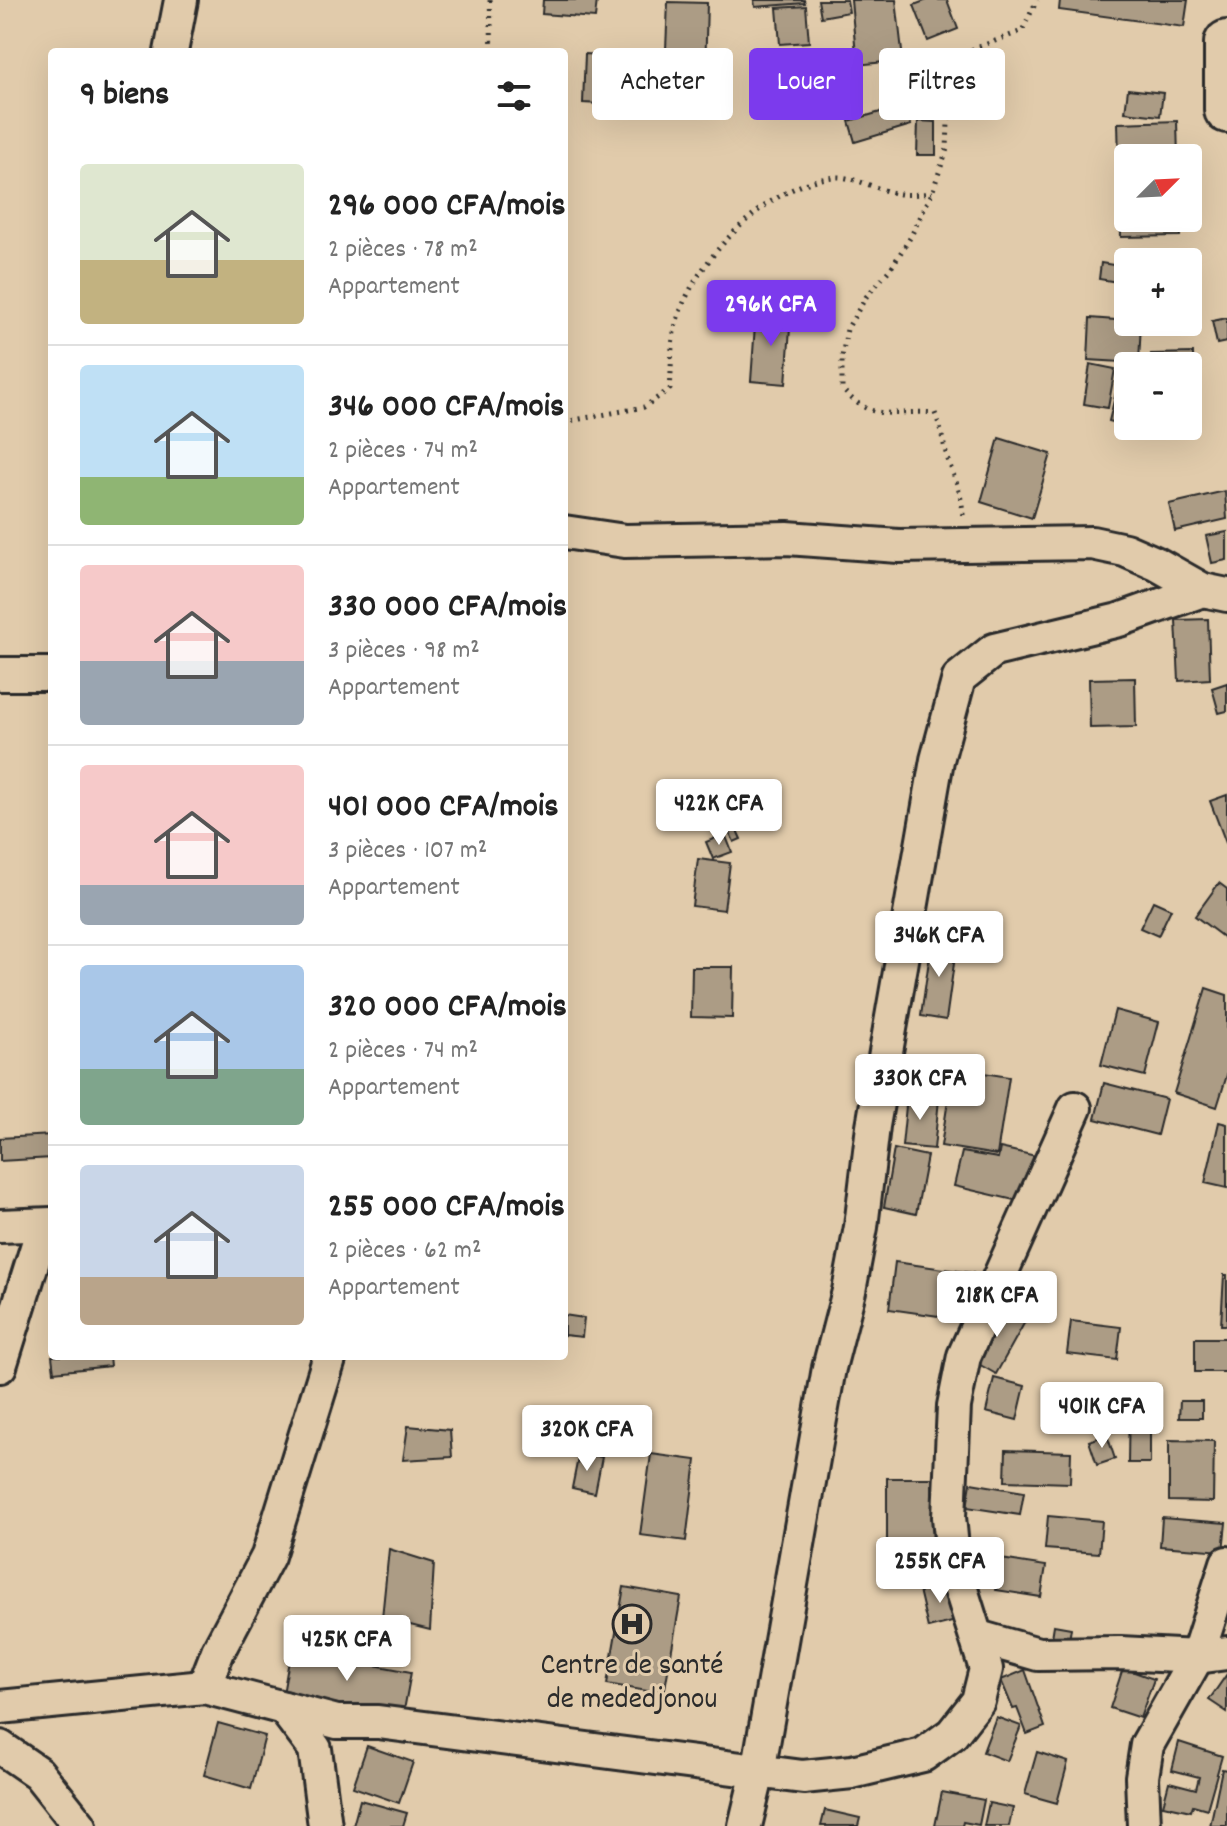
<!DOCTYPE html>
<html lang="fr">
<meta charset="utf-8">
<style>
:root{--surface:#fff;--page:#f6f6f6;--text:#222;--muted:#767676;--line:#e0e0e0;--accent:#7c3aed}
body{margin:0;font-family:Dekko,sans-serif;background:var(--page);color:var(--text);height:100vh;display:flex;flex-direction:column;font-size:30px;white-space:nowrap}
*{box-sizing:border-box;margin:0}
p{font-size:26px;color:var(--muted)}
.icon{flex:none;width:44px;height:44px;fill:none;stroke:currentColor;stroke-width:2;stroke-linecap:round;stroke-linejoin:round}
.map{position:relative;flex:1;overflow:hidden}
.drawer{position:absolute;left:48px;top:48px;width:520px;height:1312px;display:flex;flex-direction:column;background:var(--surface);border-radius:8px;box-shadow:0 8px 32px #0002}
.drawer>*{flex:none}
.hud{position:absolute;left:592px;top:48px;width:514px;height:72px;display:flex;gap:16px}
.needle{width:52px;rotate:66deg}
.tools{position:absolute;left:1114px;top:144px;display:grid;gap:16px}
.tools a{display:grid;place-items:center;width:88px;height:88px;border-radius:8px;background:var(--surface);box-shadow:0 8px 32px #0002;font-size:40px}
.price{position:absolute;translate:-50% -68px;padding:0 18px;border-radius:8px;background:#fff;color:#222;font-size:26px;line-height:52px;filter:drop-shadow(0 2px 4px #0008)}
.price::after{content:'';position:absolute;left:50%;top:48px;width:24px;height:18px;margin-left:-12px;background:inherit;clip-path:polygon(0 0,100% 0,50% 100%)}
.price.selected{background:var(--accent);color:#fff}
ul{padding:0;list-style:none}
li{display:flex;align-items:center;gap:24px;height:200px;padding:0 32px}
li+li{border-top:2px solid var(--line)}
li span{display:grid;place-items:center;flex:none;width:224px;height:160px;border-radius:8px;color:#555}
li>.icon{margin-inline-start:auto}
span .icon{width:96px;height:96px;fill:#fffc;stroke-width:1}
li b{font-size:34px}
h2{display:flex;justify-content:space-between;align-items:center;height:96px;padding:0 32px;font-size:34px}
.tag{padding:0 28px;border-radius:8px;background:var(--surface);box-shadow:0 8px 32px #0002;font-size:28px;line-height:72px}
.tag.selected{background:var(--accent);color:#fff}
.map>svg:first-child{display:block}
</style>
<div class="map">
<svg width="1227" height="1826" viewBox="0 0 1227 1826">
<rect width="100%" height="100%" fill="#e1cbab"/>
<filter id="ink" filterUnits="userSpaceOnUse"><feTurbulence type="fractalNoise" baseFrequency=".0125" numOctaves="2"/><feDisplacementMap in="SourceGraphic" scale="16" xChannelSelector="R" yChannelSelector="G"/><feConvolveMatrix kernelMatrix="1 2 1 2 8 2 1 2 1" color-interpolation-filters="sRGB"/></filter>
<g filter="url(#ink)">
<g fill="#ac9c85" stroke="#2b2b2b" stroke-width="2">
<path d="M543,0H597L595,18L542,14Z"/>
<path d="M754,0H804L805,3L755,7Z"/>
<path d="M818,0H847L849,12L821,17Z"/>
<path d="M851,0H896L903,60L857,65Z"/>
<path d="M927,0H947L958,29L928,41L914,5Z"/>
<path d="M1060,0H1188L1184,27L1059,10Z"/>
<path d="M668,2L707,3L705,74L665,73Z"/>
<path d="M806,6L809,42L780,44L777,8Z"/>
<path d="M585,54L637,57L635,106L583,103Z"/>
<path d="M925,70L929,96L886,102L882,75Z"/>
<path d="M1128,89L1163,93L1160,116L1125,112Z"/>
<path d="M905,105L911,125L855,142L849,121Z"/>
<path d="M918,121L936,122V155H917Z"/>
<path d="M1177,121L1178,158H1128V218H1179L1180,236L1121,237L1118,123Z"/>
<path d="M1101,263L1126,267L1124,283L1099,279Z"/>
<path d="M756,311L791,314L786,384L751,381Z"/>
<path d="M1090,318L1141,322L1139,363L1088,360Z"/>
<path d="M1227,318V342L1217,344L1212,321Z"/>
<path d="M1193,353L1194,399H1188V366H1152L1151,354Z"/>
<path d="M1090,364L1115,369L1108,408L1084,404Z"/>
<path d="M1121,372L1128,373V426L1109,421Z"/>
<path d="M1188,403H1197L1196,424H1188Z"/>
<path d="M999,438L1051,454L1032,518L981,502Z"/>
<path d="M1225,491L1227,519L1175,531L1169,504Z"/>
<path d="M1227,532V560L1212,563L1206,536Z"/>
<path d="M1208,619L1210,679L1179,681L1176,620Z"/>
<path d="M1135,678L1136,727L1090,728L1089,679Z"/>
<path d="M1227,683V711L1219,713L1212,688Z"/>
<path d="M1227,795V842L1226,843L1210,801Z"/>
<path d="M735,826L741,839L734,842L728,829Z"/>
<path d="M725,834L732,852L713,859L706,842Z"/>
<path d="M698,859L730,863L724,910L692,906Z"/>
<path d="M1219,883L1227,889V940L1195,916Z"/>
<path d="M1153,901L1171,909L1158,936L1140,928Z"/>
<path d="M939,926L959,927L958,939L939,938Z"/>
<path d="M932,939L957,942L946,1020L921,1016Z"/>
<path d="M692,967H733L732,1018L691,1017Z"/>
<path d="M1206,988L1227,995V1075L1217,1107L1174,1093Z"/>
<path d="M1115,1010L1159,1022L1145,1076L1101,1065Z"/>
<path d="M953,1068L1009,1077L997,1155L941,1146Z"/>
<path d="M1104,1083L1166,1099L1157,1135L1095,1119Z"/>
<path d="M907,1096L939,1099L934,1149L902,1146Z"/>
<path d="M1219,1122L1227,1124V1188L1205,1183Z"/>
<path d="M52,1135V1158L0,1161V1138Z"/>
<path d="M1000,1148L1036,1156L1027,1203L954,1186L962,1152L998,1158Z"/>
<path d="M894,1149L927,1156L916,1214L884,1207Z"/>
<path d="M895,1262L973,1273L967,1320L889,1309Z"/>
<path d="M1224,1275H1227V1325H1221Z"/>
<path d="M998,1305L1026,1320L996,1374L968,1358Z"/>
<path d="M564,1315L584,1318L582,1337L564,1335Z"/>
<path d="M1071,1321L1121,1327L1117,1360L1067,1354Z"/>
<rect x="1195" y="1338" width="32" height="34"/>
<path d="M52,1356H109L110,1366L54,1372Z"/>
<path d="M994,1378L1025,1386L1017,1420L986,1412Z"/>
<path d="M1129,1398L1150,1399V1463H1128Z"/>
<path d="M1180,1401H1202V1418H1179Z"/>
<path d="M408,1426L450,1430L452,1457L403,1460Z"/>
<path d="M1107,1435L1115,1459L1097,1465L1089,1441Z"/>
<path d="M1169,1440L1214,1441L1213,1502L1169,1501Z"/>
<path d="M1006,1450L1071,1452L1070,1483L1005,1481Z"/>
<path d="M579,1453L602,1457L595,1493L572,1488Z"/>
<path d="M651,1454L696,1460L686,1541L640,1535Z"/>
<path d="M887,1478H932L933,1565H887Z"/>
<path d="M971,1483L1024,1492L1020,1515L967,1507Z"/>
<path d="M1048,1516L1102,1521L1099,1553L1045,1549Z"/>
<path d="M1162,1518L1226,1523L1223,1551L1160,1546Z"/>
<path d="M389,1549L434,1563L430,1630L382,1618Z"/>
<path d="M1001,1559L1046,1566L1041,1597L996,1590Z"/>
<path d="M951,1582L960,1620L928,1628L919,1590Z"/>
<path d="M624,1587L681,1597L664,1694L607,1684Z"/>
<path d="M1054,1625L1071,1628L1068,1647L1051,1644Z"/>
<path d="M291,1649L411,1672L403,1716L283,1694Z"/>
<path d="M1123,1668L1154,1679L1140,1718L1110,1708Z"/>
<path d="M1025,1670L1045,1727L1027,1734L1017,1708L1013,1709L1001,1680Z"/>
<path d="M1227,1674V1712L1209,1700Z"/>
<path d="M996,1717L1021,1726L1007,1761L983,1752Z"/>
<path d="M218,1723L265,1736L251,1789L204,1775Z"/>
<path d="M1179,1742L1222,1756L1207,1809L1193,1805L1191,1811L1163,1805L1169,1782L1196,1789L1199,1777L1172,1770Z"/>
<path d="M367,1746L413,1762L399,1803L353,1787Z"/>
<path d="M1037,1752L1068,1762L1057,1803L1025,1794Z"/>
<path d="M1222,1769L1227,1770V1826H1210Z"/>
<path d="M942,1792L984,1800L979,1825L963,1822L962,1826H935Z"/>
<path d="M360,1800L407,1813L403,1826H353Z"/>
<path d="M989,1803L1013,1808L1009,1826H984Z"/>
<path d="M825,1810L860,1818L858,1826H821Z"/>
</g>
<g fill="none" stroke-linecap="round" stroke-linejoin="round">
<g stroke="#2b2b2b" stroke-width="38">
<g id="minor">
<path d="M171,52L181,0"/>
<path d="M564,532L625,541L787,538L899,546L1092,543L1125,550L1157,564L1203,590L1227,595"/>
<path d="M0,674H52"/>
<path d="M0,1226L52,1224"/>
<path d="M0,1366L44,1225"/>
<path d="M978,1637L1038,1654L1120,1653L1197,1657L1227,1653"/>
<path d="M204,1687L218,1651L268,1556L330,1356"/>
<path d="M0,1707L204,1687L337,1722H378L803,1777L852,1772L923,1755L952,1734L978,1701L986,1669L954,1567L949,1517L954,1406L964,1356L1075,1108"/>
<path d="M284,1708L315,1749L325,1826"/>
<path d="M0,1747L38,1773L80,1826"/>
<path d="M745,1826L758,1772L829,1368L849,1291L861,1227L873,1126L937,760L959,678L994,650L1119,620L1203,590"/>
<path d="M1144,1826L1142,1777L1147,1745L1197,1657L1227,1563"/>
</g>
</g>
<g stroke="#2b2b2b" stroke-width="50">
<path id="primary" d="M1227,43V110"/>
</g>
<g stroke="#2b2b2b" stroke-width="5" stroke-dasharray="2 6" stroke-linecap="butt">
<path d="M490,0L492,52"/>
<path d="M564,422L644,407L670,389C672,370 670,347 675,328C690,264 769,181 836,177C851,176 879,190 895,193C907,196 920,194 932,193"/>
<path d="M963,515C962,493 954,477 947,457C943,442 941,428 935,413C894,409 875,425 842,389V357L847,329L866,297L891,268L910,238L932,193L947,149L950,71L965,52L1022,31L1037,0"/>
</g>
<use href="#minor" stroke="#e1cbab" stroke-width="32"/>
<use href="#primary" stroke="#e1cbab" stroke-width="44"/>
</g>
</g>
<defs>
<g id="hospital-ring" transform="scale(2)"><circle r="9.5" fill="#e1cbab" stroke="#2b2b2b" stroke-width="1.5"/><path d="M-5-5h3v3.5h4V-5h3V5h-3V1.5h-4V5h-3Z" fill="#2b2b2b"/></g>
</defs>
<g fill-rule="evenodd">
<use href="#hospital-ring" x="632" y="1624"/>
</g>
<g text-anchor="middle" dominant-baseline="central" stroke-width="6" stroke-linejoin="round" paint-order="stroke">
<g font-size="30" fill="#2b2b2b" stroke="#e1cbab">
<text x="632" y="1667">Centre de santé<tspan x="632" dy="34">de mededjonou</tspan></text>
</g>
</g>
</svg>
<div class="tools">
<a><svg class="needle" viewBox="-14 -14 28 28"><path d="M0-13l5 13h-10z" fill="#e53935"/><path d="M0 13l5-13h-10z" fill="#767676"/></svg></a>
<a>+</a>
<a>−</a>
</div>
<b class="price selected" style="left:771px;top:348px">296K CFA</b>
<b class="price" style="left:719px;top:847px">422K CFA</b>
<b class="price" style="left:939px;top:979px">346K CFA</b>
<b class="price" style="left:920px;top:1122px">330K CFA</b>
<b class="price" style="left:997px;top:1339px">218K CFA</b>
<b class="price" style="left:1102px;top:1450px">401K CFA</b>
<b class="price" style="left:587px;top:1473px">320K CFA</b>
<b class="price" style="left:940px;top:1605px">255K CFA</b>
<b class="price" style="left:347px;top:1683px">425K CFA</b>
<div class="hud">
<a class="tag">Acheter</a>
<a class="tag selected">Louer</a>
<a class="tag">Filtres</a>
</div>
<section class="drawer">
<h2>9 biens<svg class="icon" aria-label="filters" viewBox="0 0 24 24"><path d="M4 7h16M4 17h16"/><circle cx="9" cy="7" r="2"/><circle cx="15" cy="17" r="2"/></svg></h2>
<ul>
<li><span style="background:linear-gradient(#dfe7d0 60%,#c2b280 0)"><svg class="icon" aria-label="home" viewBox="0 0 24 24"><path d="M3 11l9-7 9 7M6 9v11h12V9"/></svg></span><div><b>296 000 CFA/mois</b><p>2 pièces · 78 m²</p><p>Appartement</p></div></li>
<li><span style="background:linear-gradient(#bfe0f5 70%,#8fb573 0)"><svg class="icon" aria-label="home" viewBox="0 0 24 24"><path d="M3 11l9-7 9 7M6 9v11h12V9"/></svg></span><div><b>346 000 CFA/mois</b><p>2 pièces · 74 m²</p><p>Appartement</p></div></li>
<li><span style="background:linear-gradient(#f6c9c9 60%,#9aa5b1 0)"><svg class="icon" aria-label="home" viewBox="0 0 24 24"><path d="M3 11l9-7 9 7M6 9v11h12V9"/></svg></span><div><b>330 000 CFA/mois</b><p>3 pièces · 98 m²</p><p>Appartement</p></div></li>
<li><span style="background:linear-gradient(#f6c9c9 75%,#9aa5b1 0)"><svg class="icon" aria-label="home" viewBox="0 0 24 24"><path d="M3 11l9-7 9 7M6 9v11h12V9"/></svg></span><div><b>401 000 CFA/mois</b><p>3 pièces · 107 m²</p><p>Appartement</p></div></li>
<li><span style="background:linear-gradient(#a9c7e8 65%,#7fa58c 0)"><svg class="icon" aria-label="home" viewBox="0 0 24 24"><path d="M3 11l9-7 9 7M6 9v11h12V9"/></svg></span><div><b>320 000 CFA/mois</b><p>2 pièces · 74 m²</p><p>Appartement</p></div></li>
<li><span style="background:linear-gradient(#c9d6e8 70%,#b9a48a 0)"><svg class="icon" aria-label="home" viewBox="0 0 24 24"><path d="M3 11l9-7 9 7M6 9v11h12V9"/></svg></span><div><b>255 000 CFA/mois</b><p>2 pièces · 62 m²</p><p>Appartement</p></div></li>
</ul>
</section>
</div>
